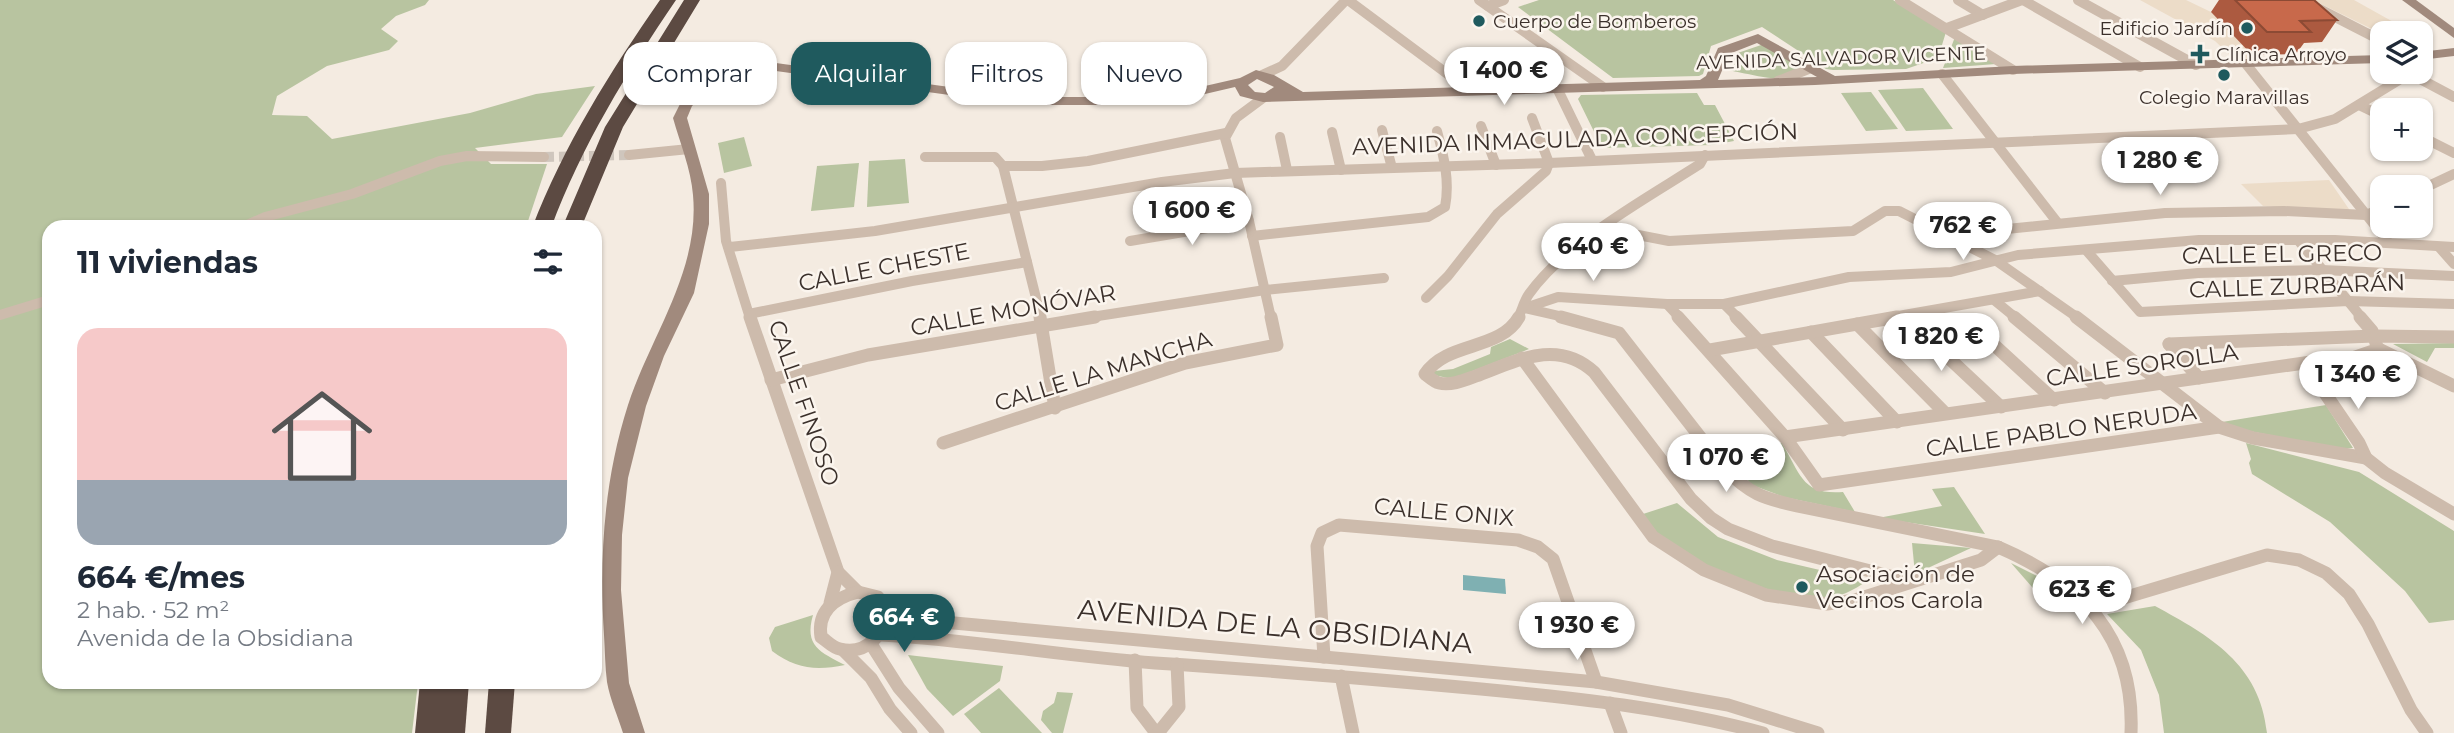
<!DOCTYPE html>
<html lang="es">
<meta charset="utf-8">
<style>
:root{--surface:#fff;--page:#f2f2f3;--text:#1f2937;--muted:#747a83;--line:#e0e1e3;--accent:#1f5a5e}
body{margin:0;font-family:Montserrat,sans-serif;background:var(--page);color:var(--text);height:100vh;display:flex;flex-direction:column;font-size:26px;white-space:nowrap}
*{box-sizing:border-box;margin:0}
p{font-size:23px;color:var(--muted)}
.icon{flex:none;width:38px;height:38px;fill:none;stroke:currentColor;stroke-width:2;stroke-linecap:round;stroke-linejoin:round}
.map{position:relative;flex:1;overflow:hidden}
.side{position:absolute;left:42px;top:220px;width:560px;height:469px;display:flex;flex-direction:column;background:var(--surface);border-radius:21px;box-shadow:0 2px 5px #0004}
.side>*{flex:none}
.guide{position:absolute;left:623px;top:42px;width:665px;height:63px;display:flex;gap:14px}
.controls{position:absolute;left:2370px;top:21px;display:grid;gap:14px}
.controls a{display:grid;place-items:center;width:63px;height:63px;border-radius:14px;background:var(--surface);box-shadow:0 2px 5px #0004;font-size:35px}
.price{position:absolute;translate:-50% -60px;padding:0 16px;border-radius:24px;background:#fff;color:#222;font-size:23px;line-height:46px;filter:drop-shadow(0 2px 4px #0008)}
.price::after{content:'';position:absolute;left:50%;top:42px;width:21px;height:16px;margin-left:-10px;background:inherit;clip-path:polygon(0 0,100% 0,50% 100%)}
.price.on{background:var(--accent);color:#fff}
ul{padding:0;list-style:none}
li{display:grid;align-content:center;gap:14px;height:371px;padding:0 35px}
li+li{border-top:2px solid var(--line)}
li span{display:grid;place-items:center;height:217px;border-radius:21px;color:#555}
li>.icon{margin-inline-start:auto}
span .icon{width:126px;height:126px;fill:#fffc;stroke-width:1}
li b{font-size:30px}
h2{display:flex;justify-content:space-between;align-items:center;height:84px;padding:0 35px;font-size:30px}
.pill{padding:0 24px;border-radius:21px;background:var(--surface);box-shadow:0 2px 5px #0004;font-size:24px;line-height:63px}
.pill.on{background:var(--accent);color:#fff}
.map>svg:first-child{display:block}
</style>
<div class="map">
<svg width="2454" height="733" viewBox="0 0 2454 733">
<rect width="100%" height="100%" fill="#f4ebe1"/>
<g fill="#b8c4a0">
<path d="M0,0H429L425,5L396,16L381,29L398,41L389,50L327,66L277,96L272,115L307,116L332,139L470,113L536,94L595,86L562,137L475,148L491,164H547L526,227L49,228V682L418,683L412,733H0Z"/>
<path d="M1539,0H1893L1946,32L1938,58L1906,69L1833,70L1826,69L1762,27L1711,46L1703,74L1699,76L1613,78L1518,7Z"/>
<path d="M1955,37L1996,64L1943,68Z"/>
<path d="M1764,44L1801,68C1794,71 1786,76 1779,78C1771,80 1740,72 1727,70L1732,61L1726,57Z"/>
<path d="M1923,88L1953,129L1906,131L1878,90Z"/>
<path d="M1871,92L1898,129L1866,131L1841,93Z"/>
<path d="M1697,93L1704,105H1715L1734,141L1712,145L1602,148L1578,99L1581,95Z"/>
<path d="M744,137L752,166L724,173L718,143Z"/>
<path d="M905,159L909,203L867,207L869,161Z"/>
<path d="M859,163L854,207L811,211L817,166Z"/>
<path d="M1510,339L1529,349L1452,379L1434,375V371L1453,369L1490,354L1491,347Z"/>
<path d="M2454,343V348H2435L2427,362L2393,344Z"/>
<path d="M2326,405L2353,448L2341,449L2244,430L2222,422Z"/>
<path d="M1782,443C1801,475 1802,495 1843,492L1855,512L1784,497L1752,485L1723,451Z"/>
<path d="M2246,443L2359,472L2454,531V620L2429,623L2405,591L2330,522L2252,474L2249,463L2251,459Z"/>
<path d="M1954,487L1985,534L1878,518L1942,506L1932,489Z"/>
<path d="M1677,503L1718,537L1777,560L1867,581C1854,590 1839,598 1823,598C1772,597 1698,569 1659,535C1653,530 1648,521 1643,514Z"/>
<path d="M1912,543L1971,548L1915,574Z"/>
<path d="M2011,563L2047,581L2055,590L2039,595Z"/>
<path d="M2155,606C2210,636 2260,664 2267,733H2164L2159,695L2141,650L2107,614Z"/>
<path d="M813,615C804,646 820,652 845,665C816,671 796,669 772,651L769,638L775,627Z"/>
<path d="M908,655L1003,666L1000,681L953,716L927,689Z"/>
<path d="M999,688L1042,733H981L964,714Z"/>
<path d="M1057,692L1073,693L1063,733H1052L1041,720L1043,711L1054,703Z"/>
</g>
<g fill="#ecdcc8">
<path d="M2140,0H2186L2211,12L2256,59H2234L2215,41Z"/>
<path d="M2313,0H2354L2413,33L2382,34Z"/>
<path d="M2329,180L2351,212L2263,206L2241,184Z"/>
</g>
<path fill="#7fb0b2" d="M1463,575L1505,579L1506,594L1463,590Z"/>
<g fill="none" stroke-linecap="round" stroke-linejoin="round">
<path stroke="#cfc6bd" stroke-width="10" stroke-dasharray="10 5" stroke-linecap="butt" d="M544,157L629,155"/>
<g stroke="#cdbbac" stroke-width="10">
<path d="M1348,0L1469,90"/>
<path d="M1479,0L1603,87"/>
<path d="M1900,0L2013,70"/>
<path d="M1958,0L1983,15"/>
<path d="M2023,0L2140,67"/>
<path d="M2078,0L2196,65"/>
<path d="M2302,0L2382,41"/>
<path d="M1488,6L1504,0"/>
<path d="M1947,28L2022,0"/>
<path d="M2246,64L2388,242"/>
<path d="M2420,66L2428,55"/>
<path d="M2407,72L2454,97"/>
<path d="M1942,74L2057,222"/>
<path d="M1262,75L1282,66L1346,0"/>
<path d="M1778,81L1811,68"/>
<path d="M1557,88L1592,160"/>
<path d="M1263,98L1236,118L1225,138L1249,221L1271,318"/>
<path d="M2359,105L2382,116"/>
<path d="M1481,126L1496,165"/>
<path d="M1382,130L1392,168"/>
<path d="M1332,132L1341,170"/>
<path d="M2420,136L2454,153"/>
<path d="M1280,137L1287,170"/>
<path d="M629,155L689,149"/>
<path d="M925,157H995L1003,166L1041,318"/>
<path d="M1003,166H1042L1088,161L1226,133"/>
<path d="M721,183L726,241L750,318"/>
<path d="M2420,190L2454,174"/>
<path d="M240,228L265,217L352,194L440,161L467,156L544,157"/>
<path d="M1602,228L1669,241L1853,231L1885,211H1899L1995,260L2078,318"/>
<path d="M1948,235L2165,213L2284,211L2366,215L2382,208"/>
<path d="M1252,236L1428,217L1445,207C1450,181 1444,157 1437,131"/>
<path d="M2298,240L2362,318"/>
<path d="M1130,241L1249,221"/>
<path d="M730,247L875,231L1162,182L1235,173L1549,163L2298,129L2335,119L2412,72"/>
<path d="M2439,247L2454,264"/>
<path d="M2086,250L2140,312L2348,301L2454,304"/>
<path d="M2112,281L2198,273L2322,270L2454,276"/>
<path d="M1426,298L1448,276L1497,214L1546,171L1549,163L1532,118"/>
<path d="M1994,300L2016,318"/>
<path d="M1667,304L1680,318"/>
<path d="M1724,304L1738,318"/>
<path d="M1525,308L1558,297L1667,304H1724L1849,277L1951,272L2018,255L2199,240H2335L2454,247"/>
<path d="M1525,308L1568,318"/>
<path d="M749,314L912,281L1027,262"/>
<path d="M0,315L49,300"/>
<path d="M1904,316L1906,318"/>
<path d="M1085,318L1265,290L1384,278"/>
<path d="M1518,318C1522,310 1524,301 1529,294C1566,242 1647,198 1700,164L1705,155"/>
<path d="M1887,318L2040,291"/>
</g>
<g stroke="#cdbbac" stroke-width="13">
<path d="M750,317L838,572L858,592"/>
<path d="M1040,317L1055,408"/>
<path d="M1519,317C1500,351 1447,341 1425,374C1429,377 1434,382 1439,383C1451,386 1465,380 1476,376C1516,361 1557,338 1594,372L1691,499L1711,518L1728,529L1772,546L1890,576L1903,583"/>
<path d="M1561,317L1619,333L1725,469C1750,494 1762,498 1797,506L1998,547C2082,583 2135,637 2131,733"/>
<path d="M1678,317L1785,437L1819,485L2219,427L2253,438L2366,458"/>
<path d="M1736,317L1843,430"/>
<path d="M1905,317L2001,407"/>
<path d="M2014,317L2105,393"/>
<path d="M2076,317L2219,427"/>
<path d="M2360,317L2372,331L2376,343"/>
<path d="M1968,321L2054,400"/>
<path d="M1857,324L1945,413"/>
<path d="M1811,332L1897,422"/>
<path d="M2169,344L2374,336L2454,337"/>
<path d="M2169,344L2199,378"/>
<path d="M2379,349L2454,386"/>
<path d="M1710,350L1897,317"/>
<path d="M1522,358L1653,537L1704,570L1766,595L1827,604L1855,600L1981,560L1998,547"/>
<path d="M2337,364L2314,372V377L2359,443L2366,458L2385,473L2454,514"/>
<path d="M771,380L868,355L1095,317"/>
<path d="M1785,437L2325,360L2341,362L2379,349"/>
<path d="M943,443L1185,363L1277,345L1271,317"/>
<path d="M858,592L878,597L887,608C887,633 866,656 840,649C833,648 827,641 821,637C817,611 834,598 858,592Z"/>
<path d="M830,603L838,572"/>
<path d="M2090,608L2267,555L2299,560L2326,573L2349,594L2368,624L2411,710L2427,733"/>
<path d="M889,617L1596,682L1728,705L1818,733"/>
<path d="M881,635C973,640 1063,656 1155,663C1264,670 1372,679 1481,689C1576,698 1670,708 1763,733"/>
<path d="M871,644L899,688L938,733"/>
<path d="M844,651L871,678L890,709L911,733"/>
<path d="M1324,657L1317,546L1322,533L1339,525L1518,540L1538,547L1553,559L1596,682"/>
<path d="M1135,660L1137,708L1156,733"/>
<path d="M1341,676L1353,733"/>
<path d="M1610,703L1621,733"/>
<path d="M1158,733L1179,707L1177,664"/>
</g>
<g fill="#a18a7d" fill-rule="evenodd">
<path d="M2402,0H2416L2454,28V38Z"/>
<path d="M1758,34L1835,76L2013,66L2382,55V63L2013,74L1815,85L1263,102L1240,96L1235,87L1205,94L1120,105H1022L776,71L737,77L711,88L692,106L687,118L709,194V224L694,293L664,356L646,406L628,478L622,535L621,590L629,683L645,733H623C618,717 610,699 607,682C605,667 605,650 604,635C599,557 604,480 628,405C651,335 700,271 693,195C691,169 680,143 673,118L681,102L701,83L728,71L776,63L1022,97H1120L1205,86L1240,78L1256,70L1274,75L1303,92L1700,80L1706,76L1718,48ZM1757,43L1817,77L1718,80L1729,54ZM1257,79L1274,87L1265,93L1255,92L1248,85Z"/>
<path d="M2454,48V56L2420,60V52Z"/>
</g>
<g fill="#5c4a42" fill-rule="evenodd">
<path d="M660,0H676C627,72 582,145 551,228H532C564,145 610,72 660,0Z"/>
<path d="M684,0H700L623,127L581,228H562L605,127Z"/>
<path d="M420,682H469L465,733H415Z"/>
<path d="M489,682H515L511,733H485Z"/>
</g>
</g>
<path fill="#ac5a40" d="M2219,0H2314L2337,20L2322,42L2304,43L2296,54L2252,55L2211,12Z"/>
<path fill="#c8694b" stroke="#8c4a34" stroke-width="2" d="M2235,0H2314L2337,20L2300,21L2311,32H2267Z"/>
<g fill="#1f5a5e" stroke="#fbf5ee" stroke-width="2.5">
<circle cx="1479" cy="21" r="7"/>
<circle cx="2247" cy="28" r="7"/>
<path d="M2196.5 43.5h7v7h7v7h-7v7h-7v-7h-7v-7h7z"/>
<circle cx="2224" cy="75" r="7"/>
<circle cx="1802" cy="587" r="7"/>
</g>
<g text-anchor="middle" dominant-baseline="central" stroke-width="5" stroke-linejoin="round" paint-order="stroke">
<g font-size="19" fill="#3b302b" stroke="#fbf5ee" text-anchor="start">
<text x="1493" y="21">Cuerpo de Bomberos</text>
<text x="2233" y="28" text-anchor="end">Edificio Jardín</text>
<text x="2216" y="54">Clínica Arroyo</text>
<text x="2224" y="97" text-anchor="middle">Colegio Maravillas</text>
</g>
<g font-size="19" fill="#3b302b" stroke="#fbf5ee">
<text transform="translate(1841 58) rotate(-2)">AVENIDA SALVADOR VICENTE</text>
</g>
<g font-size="23" fill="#3b302b" stroke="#fbf5ee">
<text transform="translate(1575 139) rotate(-2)">AVENIDA INMACULADA CONCEPCIÓN</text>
<text transform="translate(2282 254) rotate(-1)">CALLE EL GRECO</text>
<text transform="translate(884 267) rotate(-11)">CALLE CHESTE</text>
<text transform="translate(2297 286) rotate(-2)">CALLE ZURBARÁN</text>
<text transform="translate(1013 310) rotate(-10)">CALLE MONÓVAR</text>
<text transform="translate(2142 365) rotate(-8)">CALLE SOROLLA</text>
<text transform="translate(1103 371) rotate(-17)">CALLE LA MANCHA</text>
<text transform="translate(804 403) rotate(71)">CALLE FINOSO</text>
<text transform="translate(2061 430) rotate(-8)">CALLE PABLO NERUDA</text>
<text transform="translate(1444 512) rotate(5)">CALLE ONIX</text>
</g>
<g font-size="23" fill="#3b302b" stroke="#fbf5ee" text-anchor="start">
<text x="1816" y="574">Asociación de<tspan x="1816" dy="26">Vecinos Carola</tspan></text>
</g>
<g font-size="28" fill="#3b302b" stroke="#fbf5ee">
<text transform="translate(1275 626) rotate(5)">AVENIDA DE LA OBSIDIANA</text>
</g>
</g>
</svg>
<div class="controls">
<a><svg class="icon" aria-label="layers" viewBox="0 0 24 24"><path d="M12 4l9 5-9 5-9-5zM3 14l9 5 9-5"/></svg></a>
<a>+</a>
<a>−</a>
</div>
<b class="price" style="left:1504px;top:107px">1 400 €</b>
<b class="price" style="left:2160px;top:197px">1 280 €</b>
<b class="price" style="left:1192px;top:247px">1 600 €</b>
<b class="price" style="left:1963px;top:262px">762 €</b>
<b class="price" style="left:1593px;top:283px">640 €</b>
<b class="price" style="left:1941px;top:373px">1 820 €</b>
<b class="price" style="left:2358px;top:411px">1 340 €</b>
<b class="price" style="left:1726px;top:494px">1 070 €</b>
<b class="price" style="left:2082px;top:626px">623 €</b>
<b class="price on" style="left:904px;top:654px">664 €</b>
<b class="price" style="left:1577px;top:662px">1 930 €</b>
<div class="guide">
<a class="pill">Comprar</a>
<a class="pill on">Alquilar</a>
<a class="pill">Filtros</a>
<a class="pill">Nuevo</a>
</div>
<section class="side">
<h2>11 viviendas<svg class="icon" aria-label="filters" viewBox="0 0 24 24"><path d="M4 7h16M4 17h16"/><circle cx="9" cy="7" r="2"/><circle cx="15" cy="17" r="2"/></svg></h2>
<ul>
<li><span style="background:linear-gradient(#f6c9c9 70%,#9aa5b1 0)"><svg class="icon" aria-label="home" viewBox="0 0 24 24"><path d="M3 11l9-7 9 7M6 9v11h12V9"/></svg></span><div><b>664 €/mes</b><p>2 hab. · 52 m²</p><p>Avenida de la Obsidiana</p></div></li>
</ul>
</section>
</div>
